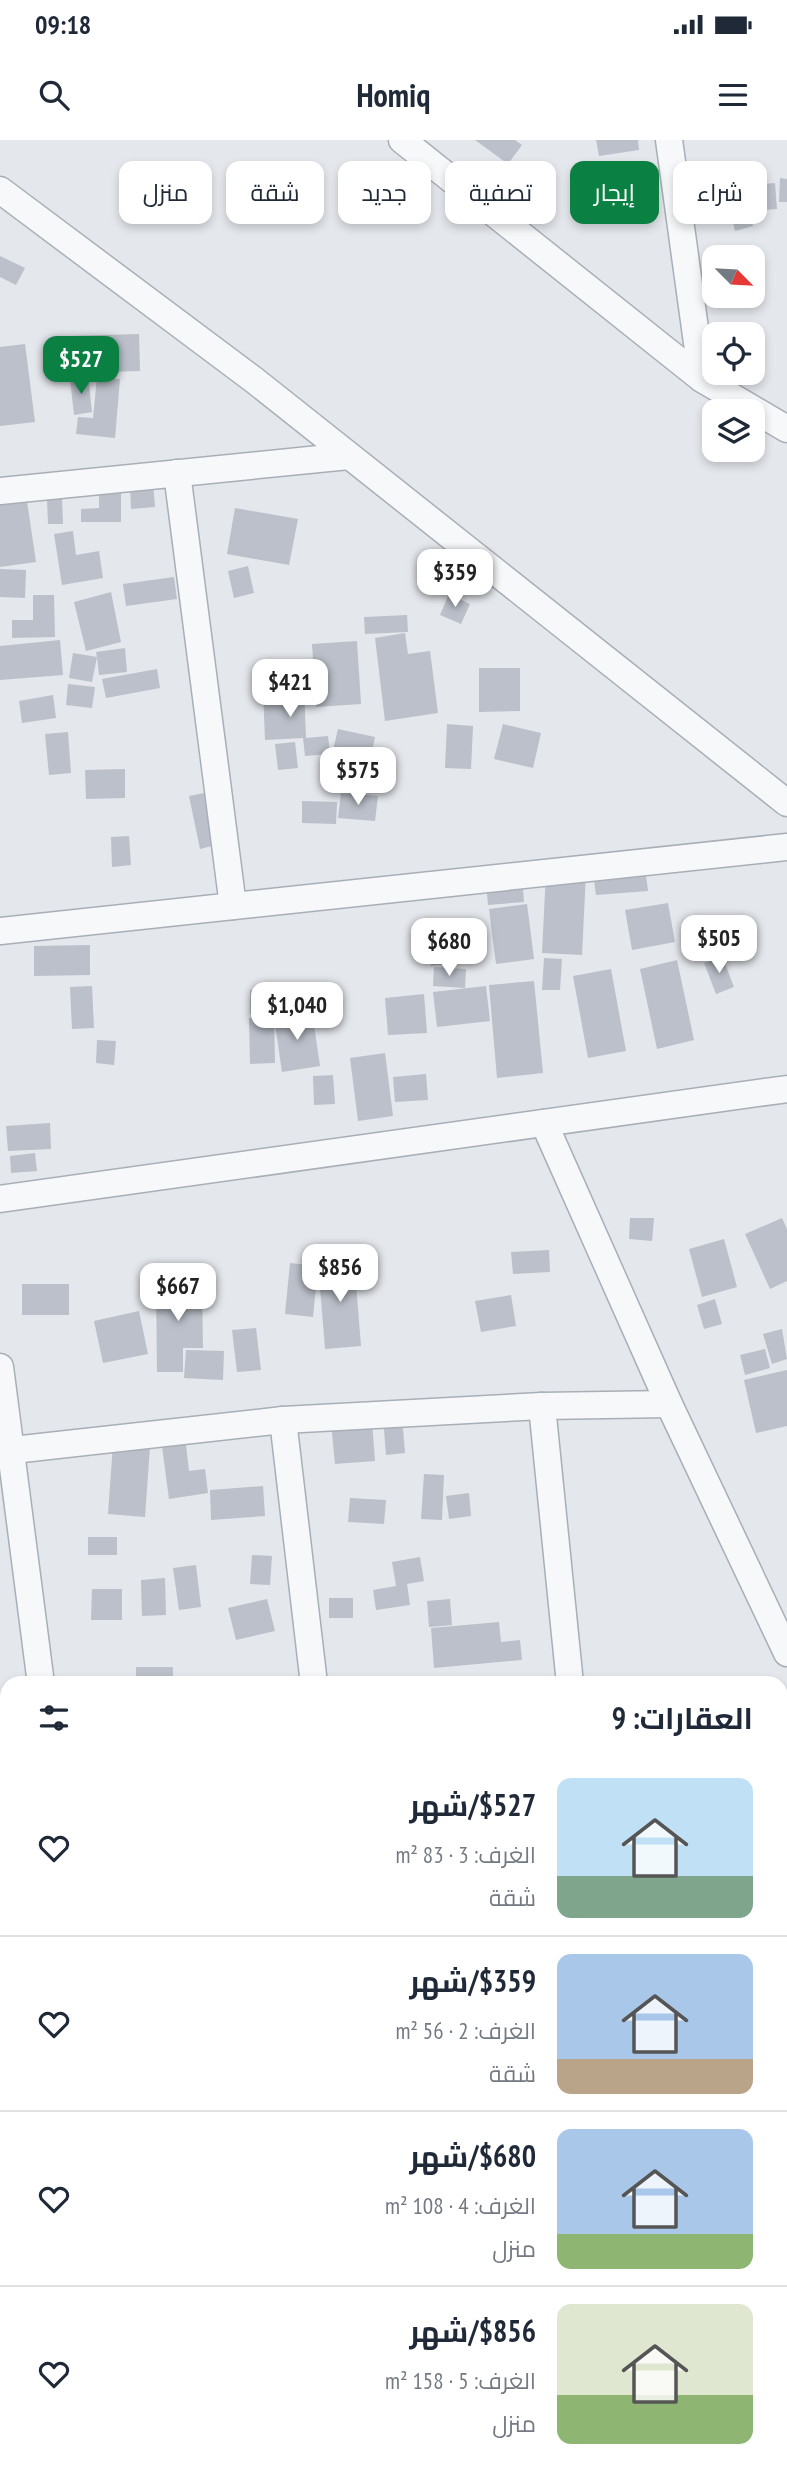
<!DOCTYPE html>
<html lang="ar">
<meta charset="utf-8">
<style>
:root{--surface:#fff;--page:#f2f2f3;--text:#1f2937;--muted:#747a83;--line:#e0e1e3;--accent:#0b8043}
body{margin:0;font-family:"PT Sans Narrow",Cairo,sans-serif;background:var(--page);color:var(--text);direction:rtl;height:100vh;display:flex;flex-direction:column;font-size:26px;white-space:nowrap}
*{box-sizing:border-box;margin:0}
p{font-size:23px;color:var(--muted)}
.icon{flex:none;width:38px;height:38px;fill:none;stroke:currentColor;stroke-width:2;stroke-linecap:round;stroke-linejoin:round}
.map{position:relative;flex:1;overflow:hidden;direction:ltr}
.drawer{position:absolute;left:0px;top:1536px;width:788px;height:800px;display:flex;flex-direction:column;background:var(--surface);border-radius:21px 21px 0 0;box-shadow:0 4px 10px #0003;direction:rtl}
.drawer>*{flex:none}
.hud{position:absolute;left:21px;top:21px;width:746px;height:63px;direction:rtl;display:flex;gap:14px}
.needle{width:46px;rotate:114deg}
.tools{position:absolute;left:702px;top:105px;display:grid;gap:14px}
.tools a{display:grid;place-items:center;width:63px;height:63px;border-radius:14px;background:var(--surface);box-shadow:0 4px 10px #0003;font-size:35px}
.price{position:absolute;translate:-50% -60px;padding:0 16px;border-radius:14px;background:#fff;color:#222;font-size:23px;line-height:46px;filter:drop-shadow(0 2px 4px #0008)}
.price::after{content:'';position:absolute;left:50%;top:42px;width:21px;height:16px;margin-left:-10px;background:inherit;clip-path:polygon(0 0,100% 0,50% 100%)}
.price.selected{background:var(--accent);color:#fff}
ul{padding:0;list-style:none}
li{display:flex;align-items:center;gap:21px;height:175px;padding:0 35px}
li+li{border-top:2px solid var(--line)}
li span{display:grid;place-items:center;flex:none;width:196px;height:140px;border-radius:14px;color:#555}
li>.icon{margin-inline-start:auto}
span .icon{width:84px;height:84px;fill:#fffc;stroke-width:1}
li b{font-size:30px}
h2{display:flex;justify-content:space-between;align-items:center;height:84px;padding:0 35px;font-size:30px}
.pill{padding:0 24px;border-radius:14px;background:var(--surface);box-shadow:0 4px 10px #0003;font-size:24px;line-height:63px}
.pill.selected{background:var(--accent);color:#fff}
.status{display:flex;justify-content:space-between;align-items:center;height:49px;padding:0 35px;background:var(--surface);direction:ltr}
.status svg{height:19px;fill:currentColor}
header{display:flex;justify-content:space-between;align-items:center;height:91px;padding:0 35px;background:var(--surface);font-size:32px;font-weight:700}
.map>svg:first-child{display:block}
</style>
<div class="status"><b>09:18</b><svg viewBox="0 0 49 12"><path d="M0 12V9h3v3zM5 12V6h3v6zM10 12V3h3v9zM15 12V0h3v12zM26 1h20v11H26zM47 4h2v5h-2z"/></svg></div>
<header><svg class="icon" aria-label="menu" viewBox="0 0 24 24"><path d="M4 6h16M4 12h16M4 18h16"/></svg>Homiq<svg class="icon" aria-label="search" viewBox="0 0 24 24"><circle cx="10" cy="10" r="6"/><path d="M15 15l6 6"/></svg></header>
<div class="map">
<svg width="787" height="2335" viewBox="0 0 787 2335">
<rect width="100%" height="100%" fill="#e4e7ec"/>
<g fill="#bbc0ca">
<path d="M475,0H515L522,5L508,24Z"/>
<path d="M596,0H638L639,10L599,16Z"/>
<path d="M780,38L787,39V62H779Z"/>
<path d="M775,43L777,69L752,71L749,45Z"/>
<path d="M744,49L753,86L735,91L726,53Z"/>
<path d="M0,116L25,128L16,145L0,137Z"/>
<path d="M139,194L140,231L71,233L70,196Z"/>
<path d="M25,204L35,282L0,286V207Z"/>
<path d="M88,236L92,272L74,275L70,239Z"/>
<path d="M97,237L120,239L115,298L76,294L78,277L93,278Z"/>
<path d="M153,343L155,367L131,369L130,345Z"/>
<path d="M121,349V382H81V369L99,368V350Z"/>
<path d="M62,358L63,384H48L47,359Z"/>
<path d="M27,361L36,422L0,427V365Z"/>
<path d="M235,368L298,379L289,425L227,414Z"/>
<path d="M73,391L76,415L99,411L103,438L62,445L54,394Z"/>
<path d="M248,426L254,453L234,458L228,431Z"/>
<path d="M0,429L26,430L25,458L0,457Z"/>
<path d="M174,437L177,459L126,466L123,444Z"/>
<path d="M111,452L121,502L86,511L74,462Z"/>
<path d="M449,454L470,464L461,484L440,475Z"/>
<path d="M33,455H54L55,497L12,498V480H33Z"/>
<path d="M407,475L408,492L365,494L364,477Z"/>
<path d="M405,493L408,514L430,511L438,573L385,581L375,498Z"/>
<path d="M60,500L63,535L0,540V506Z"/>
<path d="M357,501L361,564L316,567L312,504Z"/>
<path d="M125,508L127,532L99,535L97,517L92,542L69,538L73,513L97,517L96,512Z"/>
<path d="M479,528H520V571L479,572Z"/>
<path d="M157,529L160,548L106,558L102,539Z"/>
<path d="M68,544L95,547L92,568L66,565Z"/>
<path d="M304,547L306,598L328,596L330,614L305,616L303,598L265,600L263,549Z"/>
<path d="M53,555L56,578L22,583L19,561Z"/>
<path d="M447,584L473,586L471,629L445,628Z"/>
<path d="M503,584L541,593L533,628L494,619Z"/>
<path d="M338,589L375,597L368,631L330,623Z"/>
<path d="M68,592L71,633L49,635L45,594Z"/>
<path d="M295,602L298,628L278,630L275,604Z"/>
<path d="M125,629V658L86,659L85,630Z"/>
<path d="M214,651L224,703L200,709L189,656Z"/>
<path d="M341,653L378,656L375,681L338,678Z"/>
<path d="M302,661L337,662L336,684L302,683Z"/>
<path d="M129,696L131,725L112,727L111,697Z"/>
<path d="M644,720L648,751L596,755L592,726Z"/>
<path d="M546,732L586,733L582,815L542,813Z"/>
<path d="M522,737L524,762L488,765L486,741Z"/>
<path d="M668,763L675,802L632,810L625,770Z"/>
<path d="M527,764L534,819L496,824L489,769Z"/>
<path d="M451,781L456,823L431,826L426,784Z"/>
<path d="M90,805V835L34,836V806Z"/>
<path d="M722,816L734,847L716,854L704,823Z"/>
<path d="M544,818L562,819L560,850H542Z"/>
<path d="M677,820L694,900L657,909L640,829Z"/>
<path d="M434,827L466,829L465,848L433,846Z"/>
<path d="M611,829L626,911L588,918L573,836Z"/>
<path d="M534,841L543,933L497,938L489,845Z"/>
<path d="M92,846L94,888L72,889L70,847Z"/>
<path d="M486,846L490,881L437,887L433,852Z"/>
<path d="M280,849V873L250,874V850Z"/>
<path d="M424,854L427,893L388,895L385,858Z"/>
<path d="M312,871L320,926L282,932L274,877Z"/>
<path d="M274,877L275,923L250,924L249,878Z"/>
<path d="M97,900L116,901L114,925L96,923Z"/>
<path d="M385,913L393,976L358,981L350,918Z"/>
<path d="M426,934L428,960L395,962L393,937Z"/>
<path d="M333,935L335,964L314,965L313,936Z"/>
<path d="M50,983L51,1009L8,1011L6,986Z"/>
<path d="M35,1013L37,1031L11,1033L10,1016Z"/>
<path d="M630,1078H654L652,1101L629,1099Z"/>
<path d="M782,1078L787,1089V1141L770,1149L745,1094Z"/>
<path d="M724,1099L737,1147L702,1157L689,1109Z"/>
<path d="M549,1110L550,1132L513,1134L511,1112Z"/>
<path d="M354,1119L361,1206L325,1209L318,1122Z"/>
<path d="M290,1123L318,1126L313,1177L285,1174Z"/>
<path d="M156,1143H202L203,1208H183V1232H157Z"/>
<rect x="22" y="1144" width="47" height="31"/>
<path d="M511,1155L516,1186L481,1192L475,1161Z"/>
<path d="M715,1159L722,1184L704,1189L697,1165Z"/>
<path d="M139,1171L148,1214L103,1223L94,1181Z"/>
<path d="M256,1188L261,1230L237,1232L232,1190Z"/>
<path d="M782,1189L787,1219L772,1224L763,1194Z"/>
<path d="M765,1209L770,1228L745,1235L740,1215Z"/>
<path d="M186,1210L224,1211L223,1240L184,1238Z"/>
<path d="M787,1230V1286L756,1293L744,1240Z"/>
<path d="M401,1264L405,1313L386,1315L382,1265Z"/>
<path d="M371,1269L375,1321L335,1324L330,1273Z"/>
<path d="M185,1296L189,1331L205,1329L208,1353L169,1359L161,1299Z"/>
<path d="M113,1304L150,1307L145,1377L108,1374Z"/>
<path d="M424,1334L444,1335L442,1380L421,1379Z"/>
<path d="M263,1346L265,1376L211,1380L210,1350Z"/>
<path d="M469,1353L471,1376L449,1379L446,1356Z"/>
<path d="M350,1358L386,1360L384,1384L348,1382Z"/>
<rect x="88" y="1397" width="29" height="18"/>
<path d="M252,1415L272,1416L270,1445L250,1444Z"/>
<path d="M420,1417L424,1441L407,1444L410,1465L376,1470L373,1450L396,1446L392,1422Z"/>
<path d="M196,1425L201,1467L179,1470L173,1428Z"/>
<path d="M165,1438L166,1475L142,1476L141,1440Z"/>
<path d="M92,1449H122V1480H91Z"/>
<rect x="329" y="1458" width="24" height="20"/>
<path d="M267,1459L275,1491L236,1500L228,1468Z"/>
<path d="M450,1459L452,1485L429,1487L427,1461Z"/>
<path d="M499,1482L501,1502L520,1500L522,1520L434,1528L431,1488Z"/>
<rect x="136" y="1527" width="37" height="17"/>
<rect x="387" y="1539" width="39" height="5"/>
<path d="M0,1670H6L7,1704L0,1705Z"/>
<rect x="0" y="1870" width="7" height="41"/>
<path d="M7,1936V2051L0,2052V1937Z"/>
<path d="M7,2069V2109L0,2110V2070Z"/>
</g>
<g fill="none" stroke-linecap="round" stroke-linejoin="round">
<g stroke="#a9aeb7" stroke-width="29">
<g id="minor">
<path d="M402,0L702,239L787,289"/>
<path d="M669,0L702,239"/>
<path d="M0,50L254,240L787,663"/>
<path d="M177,333L233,766"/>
<path d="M0,351L349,316"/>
<path d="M0,791L787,707"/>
<path d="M544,983L669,1264L787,1513"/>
<path d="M0,1059L787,949"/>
<path d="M0,1227L41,1544"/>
<path d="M542,1266L570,1544"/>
<path d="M283,1280L314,1544"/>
<path d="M13,1310L283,1280L542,1266L669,1264"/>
<path d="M780,1568L787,1567"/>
<path d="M0,1658L7,1657"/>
<path d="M780,1723L787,1722"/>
<path d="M0,1833L7,1832"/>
<path d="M780,2148L787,2147"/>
<path d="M137,2329L138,2335"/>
<path d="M563,2329V2335"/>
<path d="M264,2335L313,2329"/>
</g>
</g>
<use href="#minor" stroke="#f7f8fa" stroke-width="26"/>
</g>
</svg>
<div class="tools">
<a><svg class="needle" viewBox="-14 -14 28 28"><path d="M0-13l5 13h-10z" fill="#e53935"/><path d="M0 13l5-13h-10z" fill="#747a83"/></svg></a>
<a><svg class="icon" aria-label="locate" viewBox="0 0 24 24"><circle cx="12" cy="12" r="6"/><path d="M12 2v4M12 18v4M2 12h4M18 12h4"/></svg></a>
<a><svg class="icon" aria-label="layers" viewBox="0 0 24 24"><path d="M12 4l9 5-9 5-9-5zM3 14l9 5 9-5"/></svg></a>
</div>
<b class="price selected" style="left:81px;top:256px">$527</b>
<b class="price" style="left:455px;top:469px">$359</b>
<b class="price" style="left:290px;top:579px">$421</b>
<b class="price" style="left:358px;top:667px">$575</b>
<b class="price" style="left:719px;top:835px">$505</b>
<b class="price" style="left:449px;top:838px">$680</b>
<b class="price" style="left:297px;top:902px">$1,040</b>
<b class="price" style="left:340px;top:1164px">$856</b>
<b class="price" style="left:178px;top:1183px">$667</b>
<div class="hud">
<a class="pill">شراء</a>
<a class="pill selected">إيجار</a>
<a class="pill">تصفية</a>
<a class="pill">جديد</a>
<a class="pill">شقة</a>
<a class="pill">منزل</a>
</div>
<section class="drawer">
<h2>العقارات: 9<svg class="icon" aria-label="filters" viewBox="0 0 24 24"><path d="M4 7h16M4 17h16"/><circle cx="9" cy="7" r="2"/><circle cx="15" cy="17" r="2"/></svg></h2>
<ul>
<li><span style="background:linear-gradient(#bfe0f5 70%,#7fa58c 0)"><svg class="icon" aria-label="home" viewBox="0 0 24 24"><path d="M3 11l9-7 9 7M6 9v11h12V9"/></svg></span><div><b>$527/شهر</b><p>الغرف: 3 · 83 m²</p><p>شقة</p></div><svg class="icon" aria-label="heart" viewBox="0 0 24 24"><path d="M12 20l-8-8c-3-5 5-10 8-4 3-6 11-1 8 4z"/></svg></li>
<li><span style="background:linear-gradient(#a9c7e8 75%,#b9a48a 0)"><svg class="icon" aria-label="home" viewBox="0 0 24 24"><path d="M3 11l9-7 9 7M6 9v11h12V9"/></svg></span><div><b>$359/شهر</b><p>الغرف: 2 · 56 m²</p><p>شقة</p></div><svg class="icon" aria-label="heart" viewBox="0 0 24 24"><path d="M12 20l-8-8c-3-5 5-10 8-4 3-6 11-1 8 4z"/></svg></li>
<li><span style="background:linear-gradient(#a9c7e8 75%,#8fb573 0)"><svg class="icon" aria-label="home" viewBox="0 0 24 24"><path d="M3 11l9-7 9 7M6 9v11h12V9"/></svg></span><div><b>$680/شهر</b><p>الغرف: 4 · 108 m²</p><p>منزل</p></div><svg class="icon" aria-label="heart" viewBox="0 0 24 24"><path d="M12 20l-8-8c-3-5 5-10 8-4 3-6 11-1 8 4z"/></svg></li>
<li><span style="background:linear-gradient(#dfe7d0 65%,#8fb573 0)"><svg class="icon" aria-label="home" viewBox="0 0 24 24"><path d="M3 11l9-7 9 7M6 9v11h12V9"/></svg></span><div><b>$856/شهر</b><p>الغرف: 5 · 158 m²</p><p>منزل</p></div><svg class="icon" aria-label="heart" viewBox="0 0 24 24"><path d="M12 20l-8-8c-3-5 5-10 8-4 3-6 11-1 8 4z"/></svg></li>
</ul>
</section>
</div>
